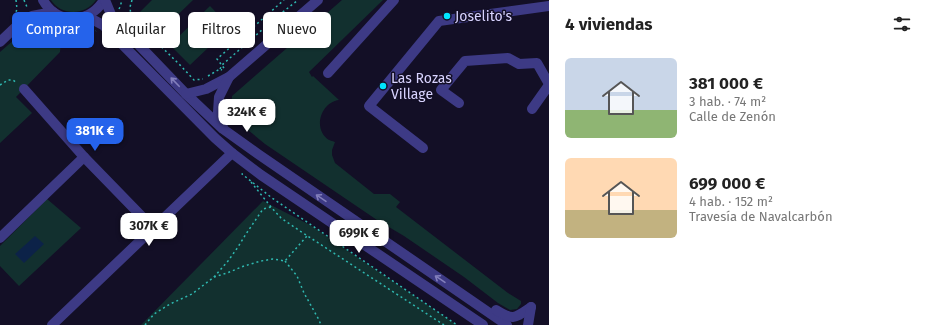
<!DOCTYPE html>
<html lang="es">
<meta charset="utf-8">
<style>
:root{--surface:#fff;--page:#f6f6f6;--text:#222;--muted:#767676;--accent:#2563eb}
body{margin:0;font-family:"Fira Sans",sans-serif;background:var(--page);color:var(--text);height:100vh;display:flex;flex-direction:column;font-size:15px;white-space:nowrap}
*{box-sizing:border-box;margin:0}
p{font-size:13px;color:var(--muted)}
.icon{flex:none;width:22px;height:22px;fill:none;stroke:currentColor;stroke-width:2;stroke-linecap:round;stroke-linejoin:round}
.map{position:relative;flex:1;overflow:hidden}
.side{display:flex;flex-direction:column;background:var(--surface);width:380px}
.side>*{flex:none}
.hud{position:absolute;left:12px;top:12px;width:380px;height:36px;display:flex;gap:8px}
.price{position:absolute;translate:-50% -34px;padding:0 9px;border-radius:8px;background:#fff;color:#222;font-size:13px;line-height:26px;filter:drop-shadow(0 1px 2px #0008)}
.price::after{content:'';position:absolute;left:50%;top:24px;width:12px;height:9px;margin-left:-6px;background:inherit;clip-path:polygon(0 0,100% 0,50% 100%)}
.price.active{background:var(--accent);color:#fff}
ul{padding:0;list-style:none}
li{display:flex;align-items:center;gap:12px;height:100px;padding:0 16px}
li span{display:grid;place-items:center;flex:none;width:112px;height:80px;border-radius:6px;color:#555}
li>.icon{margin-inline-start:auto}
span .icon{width:48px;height:48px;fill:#fffc;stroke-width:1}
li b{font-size:17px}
h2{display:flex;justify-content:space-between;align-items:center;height:48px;padding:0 16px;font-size:17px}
.tag{padding:0 14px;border-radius:6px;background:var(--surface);box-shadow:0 1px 3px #0004;font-size:14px;line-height:36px}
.tag.active{background:var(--accent);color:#fff}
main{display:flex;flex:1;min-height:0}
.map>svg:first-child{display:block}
</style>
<main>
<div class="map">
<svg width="549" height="325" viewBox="0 0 549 325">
<rect width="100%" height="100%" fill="#130f26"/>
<g fill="#12302f">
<path d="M51,0H96C85,16 61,16 51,0Z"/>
<path d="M152,0H193L158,34L139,13Z"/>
<path d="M342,0H383L309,72L312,77L313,76L339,100C321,102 312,129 329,140C329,140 335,142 335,142L332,150V155L335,163L374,194H390L400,202L396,207L508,293L521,301V304L517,309L510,310L498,303L464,277L404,236L377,220L265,144L231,116L232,96Z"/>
<path d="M210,6L230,27L190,65L170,45Z"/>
<path d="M30,26L39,35L61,42L60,52L16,97L32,113L0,143V52Z"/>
<path d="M47,199L81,228L19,286L0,266V246Z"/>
<path d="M263,201L310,225L457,325H141Z"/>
</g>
<path fill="#0c2248" d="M35,236L44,244L24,263L15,254Z"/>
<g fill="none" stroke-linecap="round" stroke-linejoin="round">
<g stroke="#2fb8b0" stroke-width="1.5" stroke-dasharray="2 3" stroke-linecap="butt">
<path d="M16,0L17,9L16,12"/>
<path d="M24,0L27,7"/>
<path d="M132,0L130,7L131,17L181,66L194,80L203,79"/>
<path d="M119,9L120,7L122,0"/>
<path d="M39,25C57,35 76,42 96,31"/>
<path d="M224,68L217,59L284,0"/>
<path d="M220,69L222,65L279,15L298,0"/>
<path d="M208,76L220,69L222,70"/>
<path d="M0,85L8,80H13L17,83"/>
<path d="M243,174H242L272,198L457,325"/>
<path d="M251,182L271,207L281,218L300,231L444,325"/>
<path d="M285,261L297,276L304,293L319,320L321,325"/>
<path d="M214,277L228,261L238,247L246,234L263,209L271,207"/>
<path d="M145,325L154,314L170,304L192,294L214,277L227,273L244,266L261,261L273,259L285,261L307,236"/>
</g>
<g stroke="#3d3a85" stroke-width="10">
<path d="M43,0C57,25 89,24 104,0"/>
<path d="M105,0L112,17L186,94L223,129L258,154L507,325"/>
<path d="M86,16L103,25L215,138L232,153L261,175L483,325"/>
<path d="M0,42L23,20L32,16L53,12"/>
<path d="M328,73L394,0"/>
<path d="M24,89L84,157L153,228"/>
<path d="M186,94L206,89L229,77L318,0"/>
<path d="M459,103L441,90L465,61L508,58L519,64L537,63L549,84"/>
<path d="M532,109L549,85"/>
<path d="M223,127L218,112L219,97L229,77"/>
<path d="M423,148L369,106L439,21L549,6"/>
<path d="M0,238L84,157"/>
<path d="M496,310C514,321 515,318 531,307"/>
<path d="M52,325L232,153"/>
<path d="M528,325L531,307"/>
</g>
</g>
<defs><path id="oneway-shaft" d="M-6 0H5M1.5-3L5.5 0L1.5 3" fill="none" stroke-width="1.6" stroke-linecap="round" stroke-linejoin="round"/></defs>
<g stroke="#837fbc">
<use href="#oneway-shaft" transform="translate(175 82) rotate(-134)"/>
<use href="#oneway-shaft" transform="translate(321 198) rotate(-146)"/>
<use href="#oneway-shaft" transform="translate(440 279) rotate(-146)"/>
</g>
<g fill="#00e5ff" stroke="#130f26" stroke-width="1.5">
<circle cx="447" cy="16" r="4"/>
<circle cx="383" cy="86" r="4"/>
</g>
<g text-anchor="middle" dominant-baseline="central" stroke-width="3" stroke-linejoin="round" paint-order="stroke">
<g font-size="14" fill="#d9d4ff" stroke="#130f26" text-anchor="start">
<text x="455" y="16">Joselito's</text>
<text x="391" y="78">Las Rozas<tspan x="391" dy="16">Village</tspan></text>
</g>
</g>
</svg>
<b class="price" style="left:247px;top:133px">324K €</b>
<b class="price active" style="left:95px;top:152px">381K €</b>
<b class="price" style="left:149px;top:247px">307K €</b>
<b class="price" style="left:359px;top:254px">699K €</b>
<div class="hud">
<a class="tag active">Comprar</a>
<a class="tag">Alquilar</a>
<a class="tag">Filtros</a>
<a class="tag">Nuevo</a>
</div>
</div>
<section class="side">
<h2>4 viviendas<svg class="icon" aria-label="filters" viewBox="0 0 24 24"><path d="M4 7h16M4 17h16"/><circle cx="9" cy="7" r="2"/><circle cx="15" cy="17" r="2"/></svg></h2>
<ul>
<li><span style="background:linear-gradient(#c9d6e8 65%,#8fb573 0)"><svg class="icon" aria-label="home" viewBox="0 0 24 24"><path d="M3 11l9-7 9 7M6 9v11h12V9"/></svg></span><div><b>381 000 €</b><p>3 hab. · 74 m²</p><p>Calle de Zenón</p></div></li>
<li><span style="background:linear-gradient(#ffd9b3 65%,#c2b280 0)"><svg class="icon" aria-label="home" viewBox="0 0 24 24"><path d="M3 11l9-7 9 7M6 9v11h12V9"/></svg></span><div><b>699 000 €</b><p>4 hab. · 152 m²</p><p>Travesía de Navalcarbón</p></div></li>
</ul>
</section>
</main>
